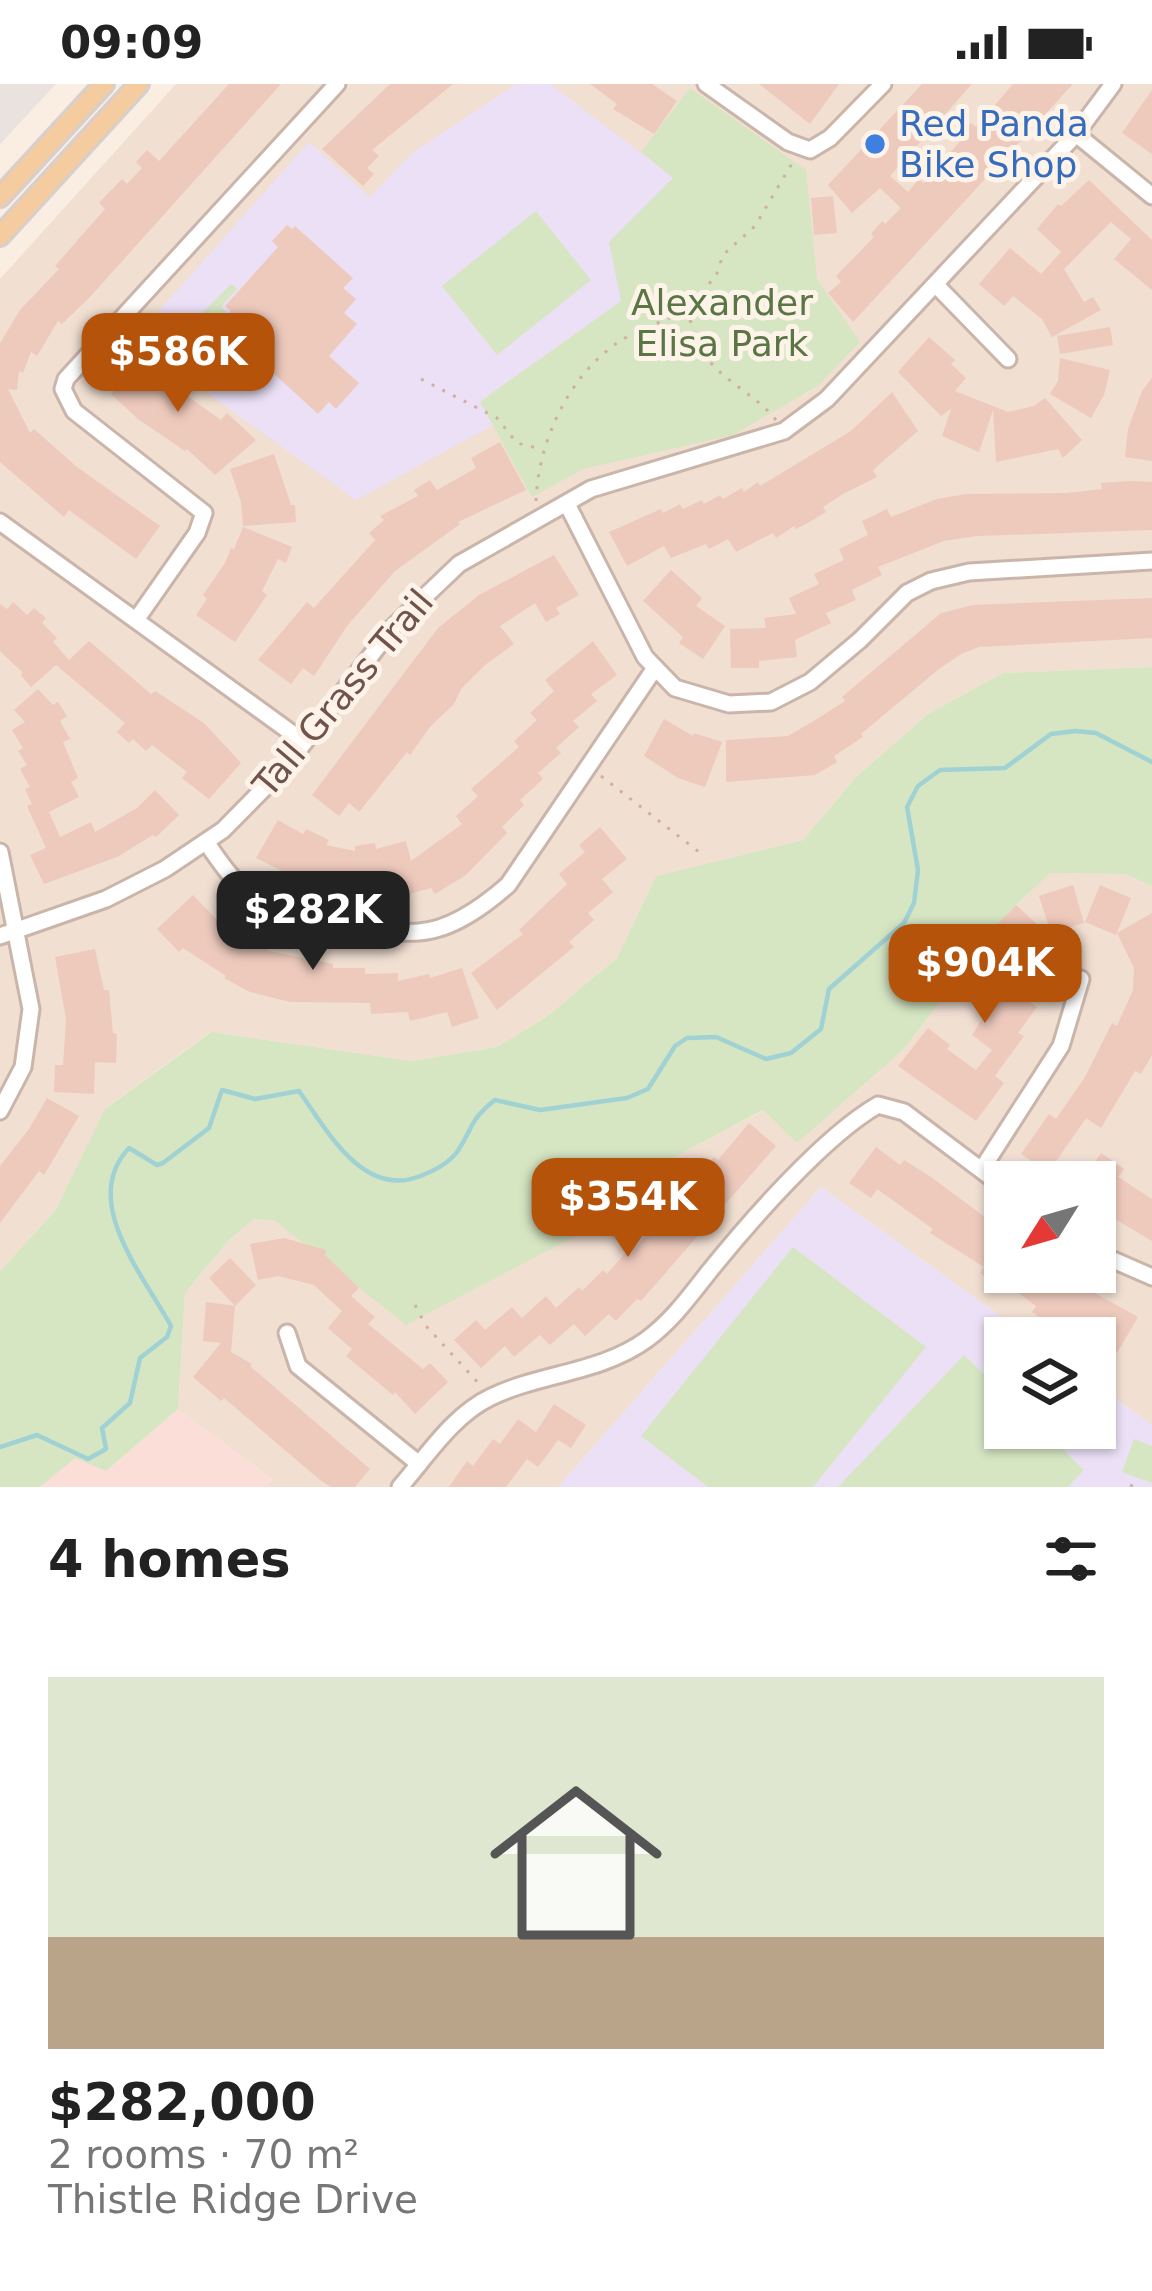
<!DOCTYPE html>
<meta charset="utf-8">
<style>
:root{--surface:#fff;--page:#f2f2f2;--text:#222;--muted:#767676;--accent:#b45309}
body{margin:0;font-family:"DejaVu Sans",sans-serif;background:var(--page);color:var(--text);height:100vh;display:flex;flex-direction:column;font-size:45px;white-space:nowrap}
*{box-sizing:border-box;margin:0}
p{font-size:39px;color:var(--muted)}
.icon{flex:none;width:66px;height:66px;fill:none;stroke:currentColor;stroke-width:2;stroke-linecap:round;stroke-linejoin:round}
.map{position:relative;height:1403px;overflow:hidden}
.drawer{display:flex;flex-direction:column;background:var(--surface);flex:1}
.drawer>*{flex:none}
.needle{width:78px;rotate:233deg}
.tools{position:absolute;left:984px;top:1077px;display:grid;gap:24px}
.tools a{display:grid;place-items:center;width:132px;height:132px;border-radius:0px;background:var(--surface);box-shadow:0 3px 9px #0004;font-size:60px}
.price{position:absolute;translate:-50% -102px;padding:0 27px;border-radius:24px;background:var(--accent);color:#fff;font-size:39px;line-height:78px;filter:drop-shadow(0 3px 6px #0008)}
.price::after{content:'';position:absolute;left:50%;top:72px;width:36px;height:27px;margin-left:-18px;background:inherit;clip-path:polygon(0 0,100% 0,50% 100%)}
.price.on{background:#222;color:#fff}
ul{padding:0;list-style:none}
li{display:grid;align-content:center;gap:24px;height:636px;padding:0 48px}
li span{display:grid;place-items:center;height:372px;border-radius:0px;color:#555}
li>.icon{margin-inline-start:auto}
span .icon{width:216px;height:216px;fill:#fffc;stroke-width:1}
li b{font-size:51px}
h2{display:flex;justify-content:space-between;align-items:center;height:144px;padding:0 48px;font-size:51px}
.status{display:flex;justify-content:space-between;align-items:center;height:84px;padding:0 60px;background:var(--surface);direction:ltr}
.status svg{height:33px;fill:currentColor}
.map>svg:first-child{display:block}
</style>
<div class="status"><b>09:09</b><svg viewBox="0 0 49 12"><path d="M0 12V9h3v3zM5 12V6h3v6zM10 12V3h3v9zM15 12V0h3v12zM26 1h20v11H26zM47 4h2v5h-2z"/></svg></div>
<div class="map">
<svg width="1152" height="1403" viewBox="0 0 1152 1403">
<rect width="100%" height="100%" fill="#faeee3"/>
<g fill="#f1dfd2" fill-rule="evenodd">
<path d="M176,0H1152V583L1003,589L928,630L856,693L803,756L656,792L617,874L545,934L497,963L412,977L210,948L106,1024L55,1127L0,1187V195Z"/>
<path d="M1050,789L1127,790L1152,802V1341L1095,1300V1254H1031L821,1103L558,1403H267L272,1395L178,1325L185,1209L228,1157L254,1135L275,1137L407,1240L618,1126L658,1082L764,1026L797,1058L903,966L1008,829ZM1005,1098H1095V1188H1005Z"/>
</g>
<path fill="#faded7" d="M178,1325L273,1396L267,1403H40L75,1373L106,1387Z"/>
<path fill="#eae2de" d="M0,0H56L0,60Z"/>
<g fill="#ebe0f6">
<path d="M516,0H550L674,94L609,158L622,217L480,317L495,340L356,416L133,256L309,58L370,113L412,69Z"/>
<path d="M821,1103L1031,1254H1005V1344H1095V1300L1152,1341V1403H558Z"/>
</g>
<g fill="#d6e6c3">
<path d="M690,4L806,86L817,195L860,258L819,301L733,351L583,385L532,413L480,318L621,217L609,158L673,94L641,68Z"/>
<path d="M536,127L591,196L497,271L442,202Z"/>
<path d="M231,200L237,205L221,223L226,228L214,242L228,255L203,284L174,258Z"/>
<path d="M1152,583V802L1126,790L1050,789L1008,829L903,966L797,1059L763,1026L658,1082L618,1126L583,1148L406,1241L275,1137L254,1135L228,1157L185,1209L178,1325L106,1387L75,1374L40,1403H0V1187L55,1127L105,1025L211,948L412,977L497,963L545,934L617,874L656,792L803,756L856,693L928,630L1003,589Z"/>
<path d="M793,1163L926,1263L813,1403H708L641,1352Z"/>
<path d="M964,1271L1005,1310V1344H1041L1084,1386L1068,1403H838Z"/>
<path d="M1134,1355L1152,1362V1399L1122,1388Z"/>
</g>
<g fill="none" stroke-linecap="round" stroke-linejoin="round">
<path stroke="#a0d1d3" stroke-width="4.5" d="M0,1363L37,1351L88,1375L106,1365L102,1344L130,1319L140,1274L167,1253L171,1242C144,1192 79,1117 129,1064L157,1081L163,1079L209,1044L222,1006L255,1015L299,1007C326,1045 362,1113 418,1093C433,1087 447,1081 457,1068C473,1045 469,1036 495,1016L540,1026L627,1014L648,1005L675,962L687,954L716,953L766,975L791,969L821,945L829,905L904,839L914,819L918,786L907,723L918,702L940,686L1005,684L1051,650L1075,647L1096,649L1152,678"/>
</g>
<g fill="#eecabd">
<path d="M229,0H281L90,213L62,240L58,237L37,272L31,268L23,289L19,287L17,306L8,305L30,349L34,345L77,383L160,442L136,475L69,426L64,433L0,378V259L20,226L59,185L55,182L105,125L99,119L122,95L127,100L142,84L136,78L147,66L159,77Z"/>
<path d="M390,0H453L372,66L379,72L367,84L374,90L363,102L322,65Z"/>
<path d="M590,0H652L677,17L654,50L613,25L617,20Z"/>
<path d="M759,0H839L810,40Z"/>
<path d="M922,0H972L890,92L908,108L919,95L923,99L964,53L961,50L971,39L976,43L1013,0H1073L853,238L828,209L841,198L836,192L874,153L871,150L882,137L885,140L901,124L880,104L852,129L828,101Z"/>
<path d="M1152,6V70L1122,49Z"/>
<path d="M1089,96L1152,156V206L1114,175L1131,155L1111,138L1064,185L1084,218L1093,213L1101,226L1052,253L1042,235L1013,212L1004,222L979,200L1010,164L1041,190L1061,168L1037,145L1058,120L1061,122Z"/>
<path d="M833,112L837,149L814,151L811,114Z"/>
<path d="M287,141L292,145L295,142L353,194L343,204L356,215L344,229L357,240L329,272L359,299L336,325L329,318L318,330L219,240L231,227L225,222L278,163L272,157Z"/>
<path d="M1110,243L1113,261L1060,270L1057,252Z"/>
<path d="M929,253L955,276L951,280L966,294L955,307L1008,328L1034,322L1045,314L1082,356L1063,374L1058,365L996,378L993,326L979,368L942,352L951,325L941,332L898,288Z"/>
<path d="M127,269L221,336L227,329L256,356L215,391L187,365L185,367L138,335L111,310L116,305L105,293Z"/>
<path d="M1060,274L1110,286L1104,311L1091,334L1050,310L1058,297Z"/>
<path d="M1152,294V377L1125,373L1128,345L1142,307Z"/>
<path d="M892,308L918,347L873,386L877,393L843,410L823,423L826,428L813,436L796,445L794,442L776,454L773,449L736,468L728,455L709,465L706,460L671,474L664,462L627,482L609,448L661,425L663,429L680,420L683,425L702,416L704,420L720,411L723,415L742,404L744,408L758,398L760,402L851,347Z"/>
<path d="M500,358L526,406L458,438L460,440L395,487L347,542L314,592L303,584L291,600L258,576L307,518L314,524L375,456L369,449L384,436L380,432L418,412L414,406L430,396L437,406L476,384L471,374Z"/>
<path d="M274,370L291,421H295L296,438L243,442L241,418L230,385Z"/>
<path d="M1129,397L1152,398V446L977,452L944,457L878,483L882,491L852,506L856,516L826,529L831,539L795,556L797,573L759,577V584H731L730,545L766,544L764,534L796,530L789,514L819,500L814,490L844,476L839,465L868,451L862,437L887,425L891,433L937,415L966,410L1066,409L1102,405L1101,399Z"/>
<path d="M243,443L292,463L286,479L278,475L262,507L267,511L235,558L196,531L207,515L203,511L225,479L231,464L234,465Z"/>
<path d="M554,471L579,511L556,524L560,530L546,538L535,519L500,542L514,560L485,581L461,605L454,620L430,643L410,671L407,668L359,728L349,719L339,732L312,711L438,544L479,511Z"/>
<path d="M671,486L702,514L696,522L725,542L703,575L679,559L683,553L643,517Z"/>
<path d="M1152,514V554L979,563L961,570L939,585L861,650L863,653L834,672L837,678L815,691L726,698V656L788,652L817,635L845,617L842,613L941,529L973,521Z"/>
<path d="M13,518L27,531L34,524L46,534L42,539L57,554L53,558L69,576L89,557L151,610L155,607L204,639L241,679L209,715L182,694L187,688L152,661L146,667L133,655L129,659L117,648L125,639L56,581L31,603L21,591L23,589L0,567V520L7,525Z"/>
<path d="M593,557L617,591L591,610L597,617L573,637L579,643L556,664L561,669L538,689L543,695L520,716L524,721L502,743L507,749L466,791L435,810L431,804L392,815L391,811L356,810L308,800L256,774L278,736L303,750L306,745L329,756L326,761L355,767V762L375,759L376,765L406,757L411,777L462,740L456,732L478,712L471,705L519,663L514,657L537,636L530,629L554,607L545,596Z"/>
<path d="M38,605L53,621L58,618L67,632L60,637L70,655L63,658L78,694L71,698L79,713L49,728L60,753L91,738L95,748L137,724L155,706L179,731L156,753L153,751L117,773L44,800L30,771L46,764L27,722L32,720L25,705L30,703L20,685L27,681L18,667L23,664L12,646L25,638L14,626Z"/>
<path d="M664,635L693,652L694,649L722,658L705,703L678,694L644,672Z"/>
<path d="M600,743L627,775L602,795L613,808L588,829L594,836L569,858L574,863L497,926L471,889L523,850L519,846L567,800L559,790L585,768L579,761Z"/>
<path d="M1073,801L1084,839L1051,849L1039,812Z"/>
<path d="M1100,801L1131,814L1116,851L1085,838Z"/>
<path d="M193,811L216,835L245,854L269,867L333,880V884H365V890L398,889V897L429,890L430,894L462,884L479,934L452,943L447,928L410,937L408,928L371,930L370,919L290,918L250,908L224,894L226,892L183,864L179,868L157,845Z"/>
<path d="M1016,821L1050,852L1026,877L1038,885L1019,911L1037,923L1018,949L1024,952L995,992L1004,999L976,1037L898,982L928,944L950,961L947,965L976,986L992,966L972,951L1006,897L986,882L1008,852L997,841Z"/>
<path d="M1152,829V971L1141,990L1135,987L1101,1044L1086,1034L1048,1089L1021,1070L1049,1030L1056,1035L1085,993L1112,939L1117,942L1133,906L1134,884L1117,849Z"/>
<path d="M95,865L104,906H109L113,949L117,950L116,979L95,978L94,1010L54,1008L55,981H63L66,935L55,873Z"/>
<path d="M47,1014L79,1032L44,1091L39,1087L0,1139V1082L29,1045Z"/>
<path d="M749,1039L776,1062L641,1217L637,1215L616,1237L609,1230L585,1252L574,1240L550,1261L540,1251L514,1273L505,1262L481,1284L454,1256L476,1236L485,1246L512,1223L522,1234L546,1212L556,1224L579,1203L582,1207L603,1186L607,1190L627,1167L631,1170L670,1121L714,1073L718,1076Z"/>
<path d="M876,1063L900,1081L904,1076L931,1093L1005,1148V1188H1057L1138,1233L1117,1269L1095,1254H1076L1056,1244L1032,1228L1036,1222L1006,1200L1002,1205L980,1189L984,1183L930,1149L933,1145L877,1105L871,1114L849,1099Z"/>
<path d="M1101,1069L1124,1085L1118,1093L1152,1115V1157L1095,1123V1098H1082Z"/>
<path d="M284,1154L326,1166L325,1171L359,1204L351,1212L375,1233L368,1240L423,1285L430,1279L448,1298L415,1330L395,1308L393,1311L346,1272L352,1265L328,1244L342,1227L314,1201L278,1192L258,1196L250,1160Z"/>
<path d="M230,1174L256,1201L235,1222L209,1194Z"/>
<path d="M206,1218L235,1222L231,1268L252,1280L250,1282L370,1385L355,1403H331L320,1396L224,1314L221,1317L193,1293L221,1259L203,1257Z"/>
<path d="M554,1320L586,1341L571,1364L558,1356L538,1383L527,1375L506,1403H449L467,1377L473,1382L493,1355L500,1360L518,1335L536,1348Z"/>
</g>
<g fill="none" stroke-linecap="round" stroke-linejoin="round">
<g stroke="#cab5aa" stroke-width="21">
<g id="minor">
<path d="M706,0L788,58L810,66L830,54L883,0"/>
<path d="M1076,50L1152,112"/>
<path d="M936,201L1008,275"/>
<path d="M567,420L645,573L675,604L729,620L771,618L810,598L860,556L907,509L931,497L969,488L1152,477"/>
<path d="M0,438L304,658"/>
<path d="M136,536L197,449L204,429L74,327L63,305L66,295L337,0"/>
<path d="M206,758C217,773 227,790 241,802C273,830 377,851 419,848C452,846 484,822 508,801L655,584"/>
<path d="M0,768L31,925L23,983L0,1027"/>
<path d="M0,852L106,815L165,785L223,746L287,681L392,544L459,480L591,405L784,347L827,315L1076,50L1113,0"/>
<path d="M982,1085L1061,962L1081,895"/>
<path d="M1095,1168L1152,1193"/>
<path d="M287,1249L298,1282L419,1380"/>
<path d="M400,1403C427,1372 453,1331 491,1313C541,1289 600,1289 646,1256C672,1237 689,1213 708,1189C749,1138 824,1052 878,1021L904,1028L1005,1104"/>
</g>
</g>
<g stroke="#d7cfcd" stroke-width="24">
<g id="major">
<path d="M0,113L104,0"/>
<path d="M0,152L139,0"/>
</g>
</g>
<g stroke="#d2aea0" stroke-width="3" stroke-dasharray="3 9" stroke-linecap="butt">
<path d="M421,295L497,334L517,359L541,365"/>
<path d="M776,336C754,308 716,295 699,262C693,252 691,236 687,225L716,192L723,171L755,142L794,76"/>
<path d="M536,417C538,356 571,286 625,254C644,243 666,237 686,226"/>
<path d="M601,692L699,768"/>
<path d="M415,1221L426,1242L482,1303"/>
<path d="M1131,1403L1134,1395"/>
</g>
<use href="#minor" stroke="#fff" stroke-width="15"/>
<use href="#major" stroke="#f5cba0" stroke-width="18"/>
</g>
<circle fill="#3f7fe0" stroke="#fef3e9" stroke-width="4.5" cx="875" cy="60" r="12"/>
<g text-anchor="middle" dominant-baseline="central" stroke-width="10" stroke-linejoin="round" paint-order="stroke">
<g font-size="36" fill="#366cbe" stroke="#fef3e9" text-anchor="start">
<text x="899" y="39">Red Panda<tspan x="899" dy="41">Bike Shop</tspan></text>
</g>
<g font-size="36" fill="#597644" stroke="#fef3e9">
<text x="722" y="218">Alexander<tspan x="722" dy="41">Elisa Park</tspan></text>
</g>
<g font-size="36" fill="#70544b" stroke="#fef3e9">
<text transform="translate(343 609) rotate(-50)">Tall Grass Trail</text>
</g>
</g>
</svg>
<div class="tools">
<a><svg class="needle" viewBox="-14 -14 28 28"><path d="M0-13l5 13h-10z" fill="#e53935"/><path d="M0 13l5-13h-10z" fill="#767676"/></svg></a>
<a><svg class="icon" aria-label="layers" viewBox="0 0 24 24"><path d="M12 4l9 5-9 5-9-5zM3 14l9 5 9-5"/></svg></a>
</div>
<b class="price" style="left:178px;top:331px">$586K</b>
<b class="price on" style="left:313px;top:889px">$282K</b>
<b class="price" style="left:985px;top:942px">$904K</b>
<b class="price" style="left:628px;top:1176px">$354K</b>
</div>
<section class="drawer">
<h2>4 homes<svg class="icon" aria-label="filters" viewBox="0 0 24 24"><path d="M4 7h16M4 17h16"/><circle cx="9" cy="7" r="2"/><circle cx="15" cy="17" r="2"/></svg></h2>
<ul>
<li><span style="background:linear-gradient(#dfe7d0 70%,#b9a48a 0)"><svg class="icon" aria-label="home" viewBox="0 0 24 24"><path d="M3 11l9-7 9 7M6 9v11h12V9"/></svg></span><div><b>$282,000</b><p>2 rooms · 70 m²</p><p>Thistle Ridge Drive</p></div></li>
</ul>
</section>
